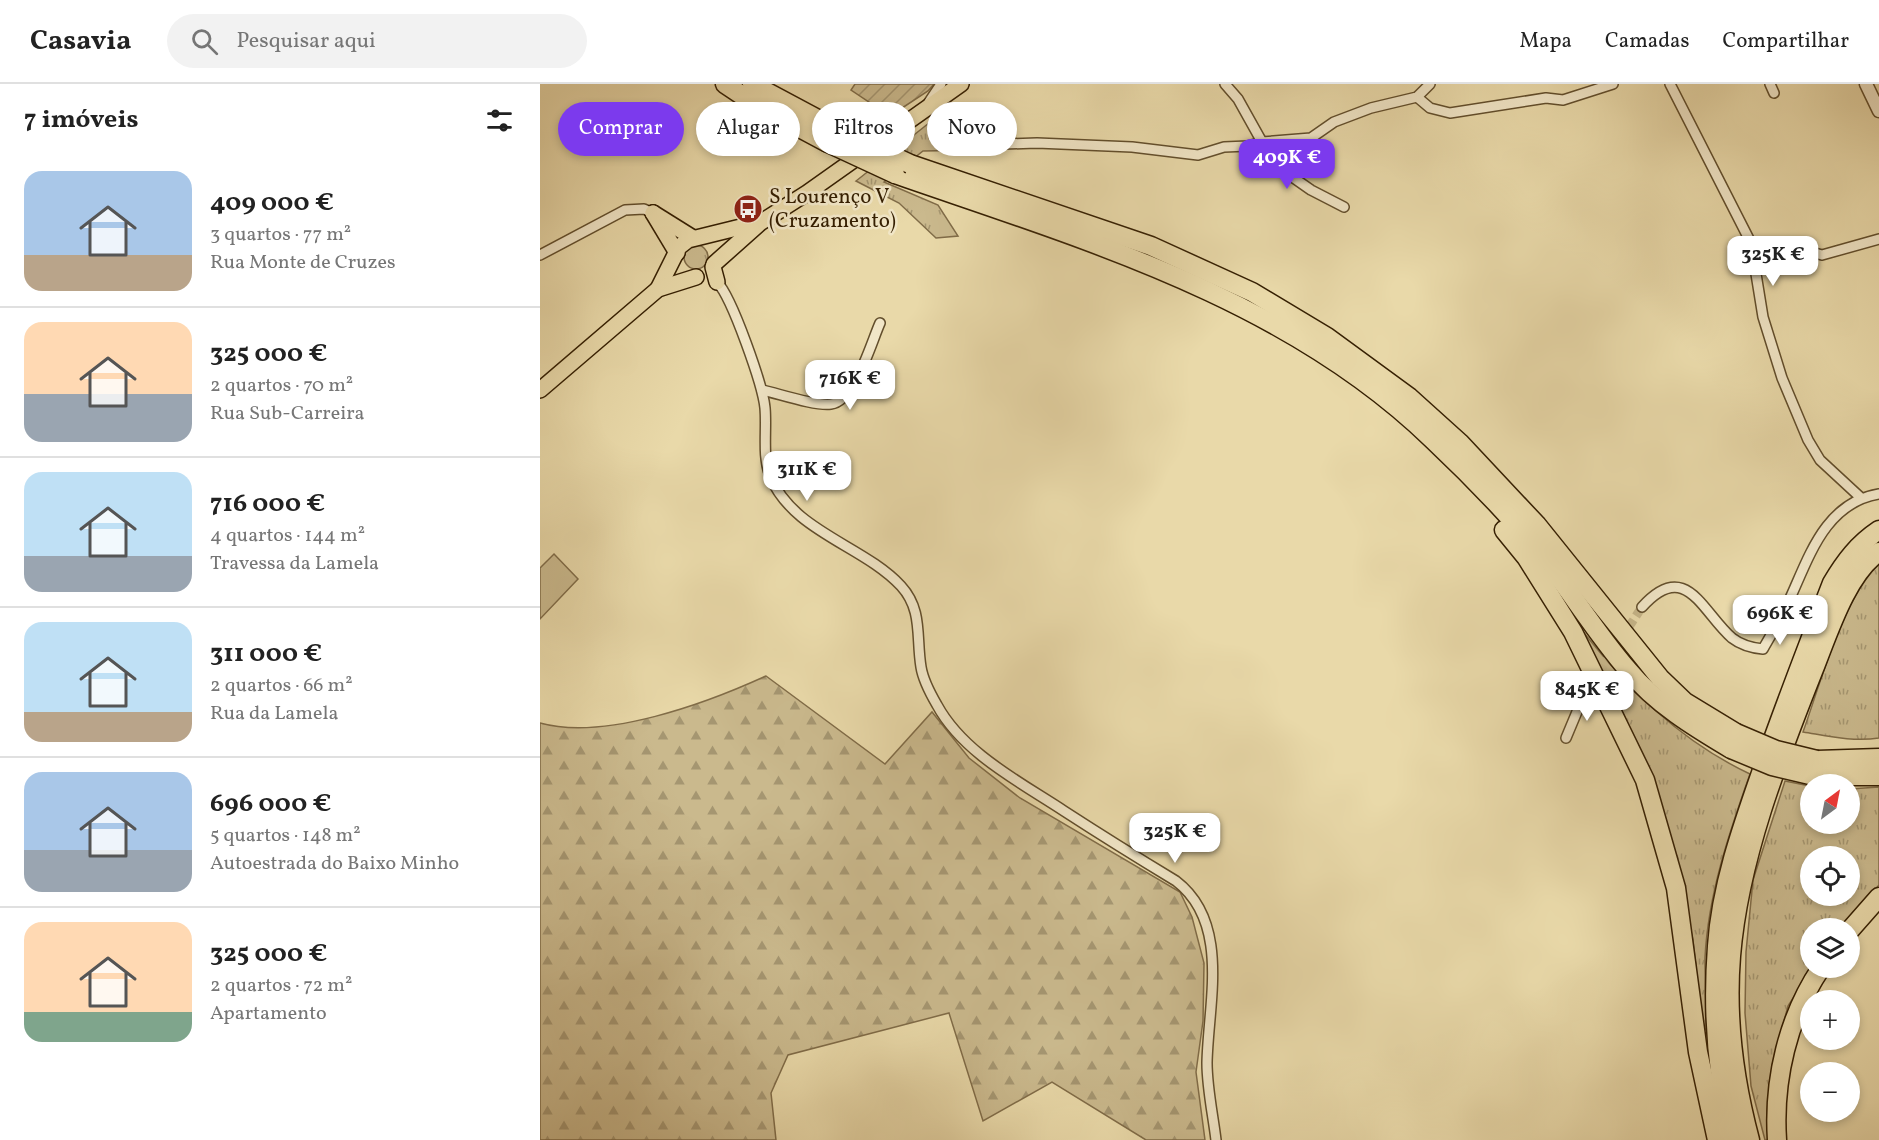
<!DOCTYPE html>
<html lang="pt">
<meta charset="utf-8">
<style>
:root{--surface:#fff;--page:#f2f2f2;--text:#222;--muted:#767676;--line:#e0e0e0;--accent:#7c3aed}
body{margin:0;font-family:Vollkorn,serif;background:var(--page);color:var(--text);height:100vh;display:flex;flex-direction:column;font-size:22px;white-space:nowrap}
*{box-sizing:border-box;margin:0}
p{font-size:20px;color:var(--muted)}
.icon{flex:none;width:33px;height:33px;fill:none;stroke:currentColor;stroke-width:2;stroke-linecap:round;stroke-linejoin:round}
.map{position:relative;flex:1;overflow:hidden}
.drawer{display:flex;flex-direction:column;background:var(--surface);width:540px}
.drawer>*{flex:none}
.hud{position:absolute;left:18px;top:18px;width:570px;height:54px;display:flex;gap:12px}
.needle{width:39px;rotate:32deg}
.buttons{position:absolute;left:1260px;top:690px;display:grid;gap:12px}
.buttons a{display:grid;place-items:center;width:60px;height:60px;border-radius:50%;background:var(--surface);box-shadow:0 3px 9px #0003;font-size:30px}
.price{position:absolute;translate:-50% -51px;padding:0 14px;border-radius:12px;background:#fff;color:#222;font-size:20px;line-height:39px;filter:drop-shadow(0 2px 3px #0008)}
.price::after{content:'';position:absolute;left:50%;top:36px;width:18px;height:14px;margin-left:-9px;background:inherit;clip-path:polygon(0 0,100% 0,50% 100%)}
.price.selected{background:var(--accent);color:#fff}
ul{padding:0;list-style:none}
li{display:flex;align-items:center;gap:18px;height:150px;padding:0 24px}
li+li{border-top:2px solid var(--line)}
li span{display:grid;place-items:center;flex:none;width:168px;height:120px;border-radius:18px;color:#555}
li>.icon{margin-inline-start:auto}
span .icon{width:72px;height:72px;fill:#fffc;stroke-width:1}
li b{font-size:26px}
h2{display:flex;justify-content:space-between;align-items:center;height:72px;padding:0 24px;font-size:26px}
.chip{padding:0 21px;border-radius:27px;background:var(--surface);box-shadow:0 3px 9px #0003;font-size:21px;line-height:54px}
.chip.selected{background:var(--accent);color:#fff}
header{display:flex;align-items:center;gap:36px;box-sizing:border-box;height:84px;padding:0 30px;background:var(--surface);border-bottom:2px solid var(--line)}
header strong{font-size:28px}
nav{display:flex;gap:33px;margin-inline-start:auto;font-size:21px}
.search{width:420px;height:54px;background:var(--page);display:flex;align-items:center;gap:15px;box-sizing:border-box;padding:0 21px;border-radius:33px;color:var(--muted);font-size:22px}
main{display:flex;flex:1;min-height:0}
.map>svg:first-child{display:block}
</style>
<header>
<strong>Casavia</strong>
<div class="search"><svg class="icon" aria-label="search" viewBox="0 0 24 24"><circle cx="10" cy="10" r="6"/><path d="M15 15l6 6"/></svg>Pesquisar aqui</div>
<nav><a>Mapa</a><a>Camadas</a><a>Compartilhar</a></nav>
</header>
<main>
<section class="drawer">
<h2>7 imóveis<svg class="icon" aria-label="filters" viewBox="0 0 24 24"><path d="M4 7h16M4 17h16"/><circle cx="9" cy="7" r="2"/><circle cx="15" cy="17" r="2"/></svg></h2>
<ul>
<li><span style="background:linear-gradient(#a9c7e8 70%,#b9a48a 0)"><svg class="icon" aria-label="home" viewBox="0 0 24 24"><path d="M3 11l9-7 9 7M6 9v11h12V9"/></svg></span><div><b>409 000 €</b><p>3 quartos · 77 m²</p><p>Rua Monte de Cruzes</p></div></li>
<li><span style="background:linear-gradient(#ffd9b3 60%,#9aa5b1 0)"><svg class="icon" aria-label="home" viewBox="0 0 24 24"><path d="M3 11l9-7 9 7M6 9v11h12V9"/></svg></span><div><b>325 000 €</b><p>2 quartos · 70 m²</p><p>Rua Sub-Carreira</p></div></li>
<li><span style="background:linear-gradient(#bfe0f5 70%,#9aa5b1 0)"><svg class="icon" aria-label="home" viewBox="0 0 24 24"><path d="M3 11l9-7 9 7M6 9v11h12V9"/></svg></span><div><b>716 000 €</b><p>4 quartos · 144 m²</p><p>Travessa da Lamela</p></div></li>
<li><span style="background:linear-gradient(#bfe0f5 75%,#b9a48a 0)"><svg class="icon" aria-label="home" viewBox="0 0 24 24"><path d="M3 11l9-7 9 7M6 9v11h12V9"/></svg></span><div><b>311 000 €</b><p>2 quartos · 66 m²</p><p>Rua da Lamela</p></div></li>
<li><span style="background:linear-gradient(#a9c7e8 65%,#9aa5b1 0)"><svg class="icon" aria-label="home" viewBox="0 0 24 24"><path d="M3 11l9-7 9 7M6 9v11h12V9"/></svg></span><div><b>696 000 €</b><p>5 quartos · 148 m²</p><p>Autoestrada do Baixo Minho</p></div></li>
<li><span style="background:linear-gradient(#ffd9b3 75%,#7fa58c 0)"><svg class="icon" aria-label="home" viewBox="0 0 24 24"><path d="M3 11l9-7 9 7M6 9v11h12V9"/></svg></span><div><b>325 000 €</b><p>2 quartos · 72 m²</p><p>Apartamento</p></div></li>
</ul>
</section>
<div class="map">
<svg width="1339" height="1056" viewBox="0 0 1339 1056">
<defs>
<pattern id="grass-tufts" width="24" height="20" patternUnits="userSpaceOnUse" patternTransform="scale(1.5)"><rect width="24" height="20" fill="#cab98d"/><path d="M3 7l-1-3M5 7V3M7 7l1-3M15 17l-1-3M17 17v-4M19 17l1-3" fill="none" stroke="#a59671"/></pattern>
<pattern id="forest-firs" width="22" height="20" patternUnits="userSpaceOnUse" patternTransform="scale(1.5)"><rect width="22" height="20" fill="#cab98d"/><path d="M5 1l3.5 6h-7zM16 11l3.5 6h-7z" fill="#a59671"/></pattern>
<pattern id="garden-furrows" width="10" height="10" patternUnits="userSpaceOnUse" patternTransform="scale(1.5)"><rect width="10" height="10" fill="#cab98d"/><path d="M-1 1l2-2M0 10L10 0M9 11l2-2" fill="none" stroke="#a59671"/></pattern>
</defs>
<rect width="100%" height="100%" fill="#e9d9a9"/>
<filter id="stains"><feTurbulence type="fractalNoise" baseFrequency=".00333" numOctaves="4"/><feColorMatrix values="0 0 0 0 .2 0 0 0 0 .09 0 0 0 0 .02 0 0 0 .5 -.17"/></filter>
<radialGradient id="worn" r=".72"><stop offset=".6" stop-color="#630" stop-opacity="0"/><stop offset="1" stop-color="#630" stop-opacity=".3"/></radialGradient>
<g fill="url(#grass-tufts)" stroke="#806c48" stroke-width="1.5" fill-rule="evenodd">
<path d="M429,38L438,66L383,67L344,98L398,121L418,152L396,154L359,119L316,97L389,39L409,43Z"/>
<circle cx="156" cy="173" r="12"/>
<path d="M1339,480V654C1313,658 1288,652 1263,648C1281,598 1302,516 1339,480Z"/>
<path d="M1041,545C1089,606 1140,657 1210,690C1189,749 1168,811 1165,874C1165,898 1166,921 1166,944L1163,950L1153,856L1141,803L1096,660Z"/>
<path d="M1245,697L1270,702V740H1310V705L1339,703V801L1300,844H1270L1272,884L1248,922L1232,982L1227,1027L1229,1056H1225L1211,1002L1205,929L1206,868L1213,796ZM1270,772H1310V812H1270Z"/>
</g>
<path fill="url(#forest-firs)" stroke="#806c48" stroke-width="1.5" d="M226,592L345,680L392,628L429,674L480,714L640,808L652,833L664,879L663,937L656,988L665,1056H606L512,998L443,1037L409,929L248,971L231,1009L236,1056H0V639C65,657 167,619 226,592Z"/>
<path fill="url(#garden-furrows)" stroke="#806c48" stroke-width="1.5" d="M315,0H394L388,7L350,32L311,6Z"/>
<path fill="#cab98d" stroke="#806c48" stroke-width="1.5" d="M14,470L38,495L0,535V484Z"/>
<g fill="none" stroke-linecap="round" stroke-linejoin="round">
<path stroke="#c5b488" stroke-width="9" stroke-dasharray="9 4.5" stroke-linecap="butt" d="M1044,611L1102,523"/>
<g stroke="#624e2c" stroke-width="12">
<g id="minor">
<path d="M685,0L698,15L722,58"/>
<path d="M1130,0L1211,159L1223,233L1242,294L1268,356L1280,376L1320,413"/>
<path d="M1230,0L1234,9"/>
<path d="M877,13L890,24L910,29L1006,14L1023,16L1073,0"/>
<path d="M389,18L401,0"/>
<path d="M432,61L497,59L592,63L658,71L684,63L708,62L722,58L771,54L794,38L831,24L877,13L890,0"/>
<path d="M708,62L771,106L804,123"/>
<path d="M0,171L85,126L104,125L113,129"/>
<path d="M1217,183L1275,169L1282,171L1339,155"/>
<path d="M177,198C192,213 223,302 225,324C227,346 222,372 230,392C253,448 323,461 361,502C383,526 376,553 381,583C383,596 390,609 397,621C423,669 480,698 524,727C561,751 598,774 636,797C691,839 668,920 667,979C667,1004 673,1031 676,1056"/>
<path d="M222,306C240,310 274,322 291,320C315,317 331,259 340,239"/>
<path d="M1102,523C1146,474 1162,528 1192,554C1201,561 1212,564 1223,565C1231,551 1240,536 1247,521C1268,477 1283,419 1339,410"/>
<path d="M1026,654L1044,611"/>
</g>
</g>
<g stroke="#624e2c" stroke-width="15">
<path id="tertiary" d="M1326,0L1339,27"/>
</g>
<g stroke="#351f02" stroke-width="18">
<g id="primary">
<path d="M113,129L153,154"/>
<path d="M113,129L137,169"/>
<path d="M174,180L220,139L267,109L421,0"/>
<path d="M173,183L177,198"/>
<path d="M118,205L139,163L148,156L217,139"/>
<path d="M0,306L118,205L156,193"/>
</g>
</g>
<g stroke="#351f02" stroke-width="21">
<g id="motorway">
<path d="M185,0L215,20L286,58"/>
<path d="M212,0L300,47"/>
<path d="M370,80L611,162L712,208L787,253L869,313L920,359L997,441L1120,594L1145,618L1196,649"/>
<path d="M355,90C542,155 747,214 893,356C928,389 962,424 994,461C1027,501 1054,547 1088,586C1116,620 1154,643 1191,665"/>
<path d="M964,446L986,473L1033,548L1105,696L1136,804L1158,968L1177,1056"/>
<path d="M1277,676L1339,674"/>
<path d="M1274,692H1339"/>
<path d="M1310,846L1339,813"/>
<path d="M1193,1056C1177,993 1172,927 1177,862C1181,802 1202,743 1222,686C1244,623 1268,561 1292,499C1305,477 1318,460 1339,446"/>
<path d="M1210,1056C1194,996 1186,934 1191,872C1199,774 1238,676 1274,585C1288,550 1307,489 1339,468"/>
<path d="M1237,1056C1233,996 1248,933 1281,884"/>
</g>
</g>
<use href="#minor" stroke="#f1e6c7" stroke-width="9"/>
<use href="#tertiary" stroke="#f1e6c7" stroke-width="12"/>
<use href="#primary" stroke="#e9d9a9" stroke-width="15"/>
<use href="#motorway" stroke="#e9d9a9" stroke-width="18"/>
<g stroke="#351f02" stroke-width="21" stroke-linecap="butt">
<g id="motorway-bridge">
<path d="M300,47L370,80"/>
<path d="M286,58L355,90"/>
<path d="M1196,649L1236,666L1277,676"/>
<path d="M1191,665L1232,682L1274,692"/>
</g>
</g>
<use href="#motorway-bridge" stroke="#e9d9a9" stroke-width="18"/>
</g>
<defs>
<g id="bus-disc" transform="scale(1.5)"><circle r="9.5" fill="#8f2418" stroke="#f1e6c7"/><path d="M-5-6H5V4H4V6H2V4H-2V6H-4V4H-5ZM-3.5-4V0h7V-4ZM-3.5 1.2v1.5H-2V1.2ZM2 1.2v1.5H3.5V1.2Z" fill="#fff"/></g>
</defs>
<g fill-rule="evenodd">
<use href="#bus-disc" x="208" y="125"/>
</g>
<g text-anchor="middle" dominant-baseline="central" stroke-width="5" stroke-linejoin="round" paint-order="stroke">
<g font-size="21" fill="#351f02" stroke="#f1e6c7" text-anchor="start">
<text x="229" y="113">S Lourenço V<tspan x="229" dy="24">(Cruzamento)</tspan></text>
</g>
</g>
<rect width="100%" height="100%" filter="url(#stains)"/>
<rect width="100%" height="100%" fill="url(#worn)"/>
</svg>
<div class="buttons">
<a><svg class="needle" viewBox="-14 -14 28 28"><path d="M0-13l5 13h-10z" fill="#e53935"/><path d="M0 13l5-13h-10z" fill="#767676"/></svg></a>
<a><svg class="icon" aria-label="locate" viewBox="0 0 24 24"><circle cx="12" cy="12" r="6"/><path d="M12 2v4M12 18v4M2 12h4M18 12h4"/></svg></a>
<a><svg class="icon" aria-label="layers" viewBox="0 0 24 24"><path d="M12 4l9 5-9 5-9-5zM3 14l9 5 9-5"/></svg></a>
<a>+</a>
<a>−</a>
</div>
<b class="price selected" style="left:747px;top:106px">409K €</b>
<b class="price" style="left:1233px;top:203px">325K €</b>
<b class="price" style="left:310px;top:327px">716K €</b>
<b class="price" style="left:267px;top:418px">311K €</b>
<b class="price" style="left:1240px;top:562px">696K €</b>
<b class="price" style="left:1047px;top:638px">845K €</b>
<b class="price" style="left:635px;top:780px">325K €</b>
<div class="hud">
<a class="chip selected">Comprar</a>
<a class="chip">Alugar</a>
<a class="chip">Filtros</a>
<a class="chip">Novo</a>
</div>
</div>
</main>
